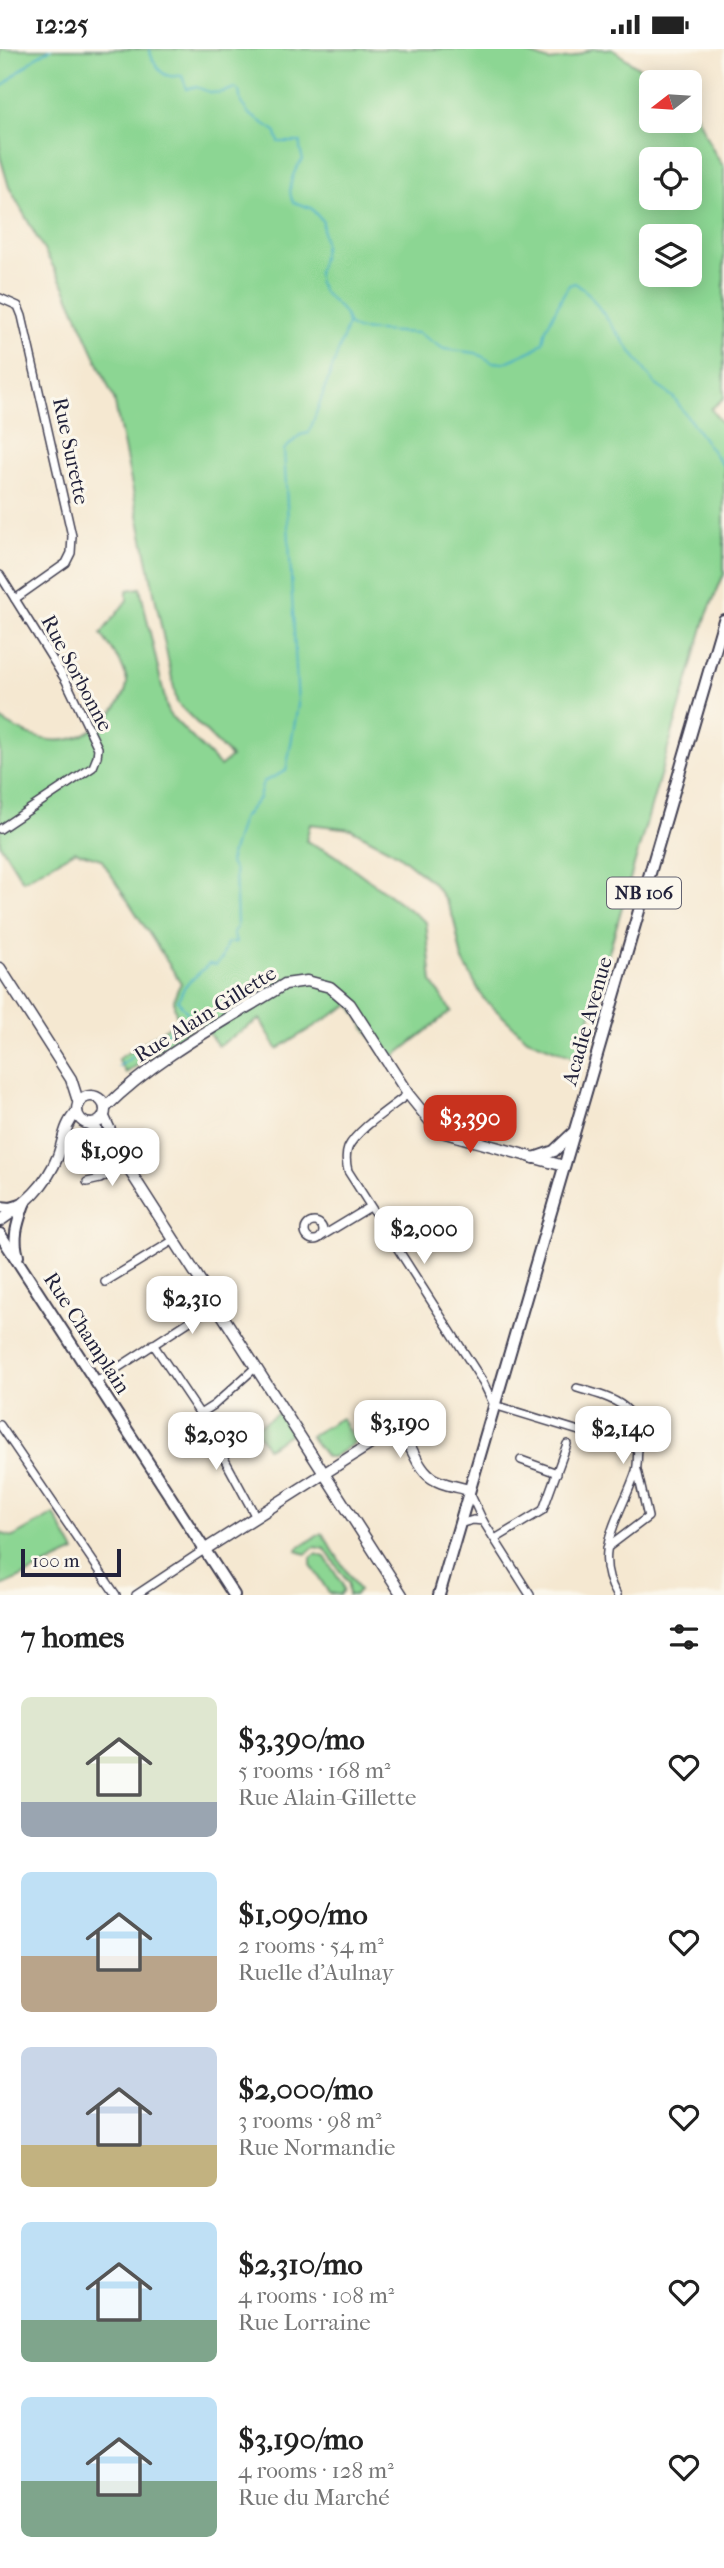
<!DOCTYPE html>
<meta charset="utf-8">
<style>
:root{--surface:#fff;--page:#f6f6f6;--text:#222;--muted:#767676;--accent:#c8321e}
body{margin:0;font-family:"IM FELL French Canon",serif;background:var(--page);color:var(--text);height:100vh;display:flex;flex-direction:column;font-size:26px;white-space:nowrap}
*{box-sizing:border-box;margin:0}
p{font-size:23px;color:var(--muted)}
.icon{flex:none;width:38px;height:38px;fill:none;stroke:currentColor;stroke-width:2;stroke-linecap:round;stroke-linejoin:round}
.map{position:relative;height:1546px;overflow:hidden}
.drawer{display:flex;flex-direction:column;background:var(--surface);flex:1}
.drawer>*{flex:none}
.needle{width:46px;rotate:253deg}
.buttons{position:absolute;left:639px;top:21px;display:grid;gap:14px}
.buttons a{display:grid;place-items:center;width:63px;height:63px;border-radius:10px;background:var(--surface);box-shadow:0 4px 18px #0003;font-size:35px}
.scale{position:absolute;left:21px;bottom:18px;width:100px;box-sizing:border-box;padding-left:7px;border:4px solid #22223b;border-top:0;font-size:19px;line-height:24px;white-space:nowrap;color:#22223b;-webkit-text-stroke:5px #fbf7ec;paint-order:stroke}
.price{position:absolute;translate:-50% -60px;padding:0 16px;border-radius:14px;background:#fff;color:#222;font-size:23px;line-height:46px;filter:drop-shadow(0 2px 4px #0008)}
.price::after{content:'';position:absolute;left:50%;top:42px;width:21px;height:16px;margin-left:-10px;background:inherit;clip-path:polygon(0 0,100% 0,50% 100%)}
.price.on{background:var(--accent);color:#fff}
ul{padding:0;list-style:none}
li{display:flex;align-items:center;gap:21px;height:175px;padding:0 21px}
li span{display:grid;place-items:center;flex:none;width:196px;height:140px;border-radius:10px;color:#555}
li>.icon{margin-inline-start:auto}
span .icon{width:84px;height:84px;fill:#fffc;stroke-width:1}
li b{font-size:30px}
h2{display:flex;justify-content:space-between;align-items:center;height:84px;padding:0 21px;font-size:30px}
.status{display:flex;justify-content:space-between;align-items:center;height:49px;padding:0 35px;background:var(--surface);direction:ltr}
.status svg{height:19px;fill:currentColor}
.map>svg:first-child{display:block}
</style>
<div class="status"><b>12:25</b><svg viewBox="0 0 49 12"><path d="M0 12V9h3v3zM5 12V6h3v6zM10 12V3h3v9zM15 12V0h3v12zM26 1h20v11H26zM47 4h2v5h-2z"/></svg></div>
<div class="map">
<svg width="724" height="1546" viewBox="0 0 724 1546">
<rect width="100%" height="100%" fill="#fbf7ec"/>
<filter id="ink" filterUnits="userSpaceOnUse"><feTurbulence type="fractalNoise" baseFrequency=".0143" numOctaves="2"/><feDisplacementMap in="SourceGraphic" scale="14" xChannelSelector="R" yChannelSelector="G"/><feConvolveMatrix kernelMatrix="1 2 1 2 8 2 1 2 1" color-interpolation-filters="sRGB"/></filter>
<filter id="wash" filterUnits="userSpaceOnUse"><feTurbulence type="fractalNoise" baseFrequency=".00686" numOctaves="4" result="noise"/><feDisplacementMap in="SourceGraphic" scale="28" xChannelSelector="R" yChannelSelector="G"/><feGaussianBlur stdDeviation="1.57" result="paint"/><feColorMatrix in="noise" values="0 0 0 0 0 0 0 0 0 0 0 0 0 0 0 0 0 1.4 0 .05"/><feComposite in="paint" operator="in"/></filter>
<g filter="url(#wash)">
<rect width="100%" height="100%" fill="#f5e8d1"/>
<g fill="#8cd693" stroke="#577c67" stroke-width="2" fill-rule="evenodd">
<path d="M0,0H516L549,12L570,9L592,0H612L648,25L670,33H651V72H690V53C702,74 708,98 724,118V349L711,360L724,377V525L706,568L578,1010L527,990L483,949L462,910L454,871L447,853L432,833L396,804L351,780L310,775L306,792L335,806L426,873L432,933L451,962L387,1013L350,955L277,1000L260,970L218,997L201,973L126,1024L118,1010L179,971C171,956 173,948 181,934L101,810L75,802L23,832L0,795V670C41,697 75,702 111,665C118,657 128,642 127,632C124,614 111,600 101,585L127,551V541L140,539L168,664L220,717L231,708L177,654L114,350L65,239L9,138L0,107ZM651,110H690V149H651ZM651,187H690V226H651Z"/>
<path d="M280,1363L293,1383L267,1399L255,1379Z"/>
<path d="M341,1369L356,1393L333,1408H326L310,1387Z"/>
<path d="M54,1465L75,1503L0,1538V1484L13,1488Z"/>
<path d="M322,1484L359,1542L354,1546H348V1534L325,1500L314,1498L306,1505L297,1502L298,1499Z"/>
<path d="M316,1505L325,1508L342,1535L343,1541L339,1546L329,1544L311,1516V1509Z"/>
</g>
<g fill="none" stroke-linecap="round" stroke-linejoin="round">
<g stroke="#46afc6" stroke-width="2">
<path d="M0,39L36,8L51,0"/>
<path d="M349,276L356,281L418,284L444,300L476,304L492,313L504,314L535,300L543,293L546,280L563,246L569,236L575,234L588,244L655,335L673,348L724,418"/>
<path d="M118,1018L172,980L184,976L190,969C187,961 181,958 178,951L185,937L209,915L216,916L222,909L227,894L236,893L233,884L237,878L235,822L229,813L242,770L259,749L263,733L286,722L298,656L284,401L300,386L309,384L348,275C346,256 320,250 318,229C317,219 325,206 324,195C324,187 322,181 323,173L311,159L293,153C286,140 293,121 303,111L300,100L301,93H279L275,82L249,65L241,54L239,42L235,39C227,42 220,45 210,43C200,41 198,35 187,40L182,27C178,26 174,28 170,27C159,26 150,8 150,0"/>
</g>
</g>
</g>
<g filter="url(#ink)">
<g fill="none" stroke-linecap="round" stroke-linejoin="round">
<g stroke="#424052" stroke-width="10">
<g id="street">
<path d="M0,249L18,257L22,267L72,487L71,504L66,514L15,550"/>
<path d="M0,526L66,632L98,699L97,708L93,718L0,780"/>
<path d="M408,1045C392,1058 356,1081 348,1099C345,1107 346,1114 348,1122L483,1333L494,1356L638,1400C637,1407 638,1415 636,1422C622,1465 590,1502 617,1546"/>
<path d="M87,1133L100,1130L126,1116"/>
<circle cx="314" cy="1182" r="9"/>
<path d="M322,1187L370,1158"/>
<path d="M105,1233L174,1191"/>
<path d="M153,1295L200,1365L214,1356L256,1318"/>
<path d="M96,1333L216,1255"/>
<path d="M577,1339C612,1349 643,1356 638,1400"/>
<path d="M200,1365L256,1468"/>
<path d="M0,1376L116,1546"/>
<path d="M521,1411L557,1424"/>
<path d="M469,1442L483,1472L530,1546"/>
<path d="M459,1475L473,1471L483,1472"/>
<path d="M495,1490L543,1461L567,1395"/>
<path d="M607,1499L648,1468L637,1421"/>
<path d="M136,1546L204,1501"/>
</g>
</g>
<g stroke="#424052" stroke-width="13">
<g id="secondary">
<path d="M0,919L71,1030L79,1055"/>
<circle cx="91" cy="1061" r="14"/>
<path d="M105,1059C156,1008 224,973 285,935L307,932L330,938L350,955L408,1045L438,1082L564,1117"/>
<path d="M104,1068L126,1116L402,1546"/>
<path d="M90,1075L114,1101"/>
<path d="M0,1172C26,1154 46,1137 58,1107C64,1091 64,1075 77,1063"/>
<path d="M204,1501L383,1387C414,1380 410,1411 428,1426C437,1435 456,1437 469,1441"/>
</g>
</g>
<g stroke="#424052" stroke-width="14">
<g id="primary">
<path d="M534,1109L554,1102L573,1084"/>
<path d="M0,1158L11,1159L24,1155"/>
<path d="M0,1185L234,1546"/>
<path d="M18,1207C12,1188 18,1173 24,1155"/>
<path d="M439,1546L724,571"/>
</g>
</g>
<use href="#street" stroke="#fff" stroke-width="7"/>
<use href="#secondary" stroke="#fff" stroke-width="10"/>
<use href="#primary" stroke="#fff" stroke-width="10"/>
</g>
</g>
<g text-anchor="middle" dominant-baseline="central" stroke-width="6" stroke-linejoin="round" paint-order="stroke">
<rect fill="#fbf7ec" stroke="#636270" stroke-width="2" x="607" y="828.5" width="74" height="31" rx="5"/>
<g font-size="19" font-weight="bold" fill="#22223b">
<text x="644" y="844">NB 106</text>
</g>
<g font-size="21" fill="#22223b" stroke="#fbf7ec">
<text transform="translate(71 402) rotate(78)">Rue Surette</text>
<text transform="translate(77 624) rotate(62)">Rue Sorbonne</text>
<text transform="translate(205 965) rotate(-32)">Rue Alain-Gillette</text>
<text transform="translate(587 972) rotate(-74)">Acadie Avenue</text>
<text transform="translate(87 1284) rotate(57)">Rue Champlain</text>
</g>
</g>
</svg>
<div class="buttons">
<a><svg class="needle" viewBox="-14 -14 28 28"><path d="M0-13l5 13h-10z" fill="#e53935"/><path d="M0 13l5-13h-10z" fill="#767676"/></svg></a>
<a><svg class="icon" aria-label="locate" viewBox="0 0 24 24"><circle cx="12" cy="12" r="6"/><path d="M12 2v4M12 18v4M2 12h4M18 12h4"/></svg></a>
<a><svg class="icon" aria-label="layers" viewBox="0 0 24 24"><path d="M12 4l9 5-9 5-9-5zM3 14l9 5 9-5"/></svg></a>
</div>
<div class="scale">100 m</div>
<b class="price on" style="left:470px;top:1106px">$3,390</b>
<b class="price" style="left:112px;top:1139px">$1,090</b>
<b class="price" style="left:424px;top:1217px">$2,000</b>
<b class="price" style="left:192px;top:1287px">$2,310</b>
<b class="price" style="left:400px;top:1411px">$3,190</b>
<b class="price" style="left:623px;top:1417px">$2,140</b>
<b class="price" style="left:216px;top:1423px">$2,030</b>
</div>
<section class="drawer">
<h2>7 homes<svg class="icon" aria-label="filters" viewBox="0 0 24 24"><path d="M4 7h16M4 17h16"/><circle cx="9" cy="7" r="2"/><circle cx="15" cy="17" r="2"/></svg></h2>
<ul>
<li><span style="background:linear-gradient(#dfe7d0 75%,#9aa5b1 0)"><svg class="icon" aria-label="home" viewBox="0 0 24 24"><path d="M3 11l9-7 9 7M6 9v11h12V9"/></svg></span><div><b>$3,390/mo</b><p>5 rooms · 168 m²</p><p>Rue Alain-Gillette</p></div><svg class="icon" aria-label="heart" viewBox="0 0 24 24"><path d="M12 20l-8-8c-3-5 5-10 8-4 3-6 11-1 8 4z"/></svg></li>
<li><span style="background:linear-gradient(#bfe0f5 60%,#b9a48a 0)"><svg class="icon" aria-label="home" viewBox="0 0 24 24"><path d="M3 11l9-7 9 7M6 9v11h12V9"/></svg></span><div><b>$1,090/mo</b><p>2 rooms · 54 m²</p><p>Ruelle d'Aulnay</p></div><svg class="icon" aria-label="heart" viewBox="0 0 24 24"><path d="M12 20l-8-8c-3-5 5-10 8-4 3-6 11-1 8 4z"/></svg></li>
<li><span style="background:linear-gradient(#c9d6e8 70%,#c2b280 0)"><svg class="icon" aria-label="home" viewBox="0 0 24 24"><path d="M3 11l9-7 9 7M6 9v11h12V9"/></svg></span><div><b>$2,000/mo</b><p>3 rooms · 98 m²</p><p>Rue Normandie</p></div><svg class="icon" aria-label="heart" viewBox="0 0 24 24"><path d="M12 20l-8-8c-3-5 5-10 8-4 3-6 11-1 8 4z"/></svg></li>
<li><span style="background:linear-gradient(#bfe0f5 70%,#7fa58c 0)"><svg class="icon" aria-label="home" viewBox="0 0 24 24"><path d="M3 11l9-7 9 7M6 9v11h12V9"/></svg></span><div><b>$2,310/mo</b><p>4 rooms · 108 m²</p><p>Rue Lorraine</p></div><svg class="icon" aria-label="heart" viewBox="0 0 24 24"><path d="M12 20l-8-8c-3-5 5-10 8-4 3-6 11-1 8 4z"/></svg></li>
<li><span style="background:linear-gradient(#bfe0f5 60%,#7fa58c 0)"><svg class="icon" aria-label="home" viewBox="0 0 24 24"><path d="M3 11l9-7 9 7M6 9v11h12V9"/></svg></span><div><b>$3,190/mo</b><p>4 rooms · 128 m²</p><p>Rue du Marché</p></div><svg class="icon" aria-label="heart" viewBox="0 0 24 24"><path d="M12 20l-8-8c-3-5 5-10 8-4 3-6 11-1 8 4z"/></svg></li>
</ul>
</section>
